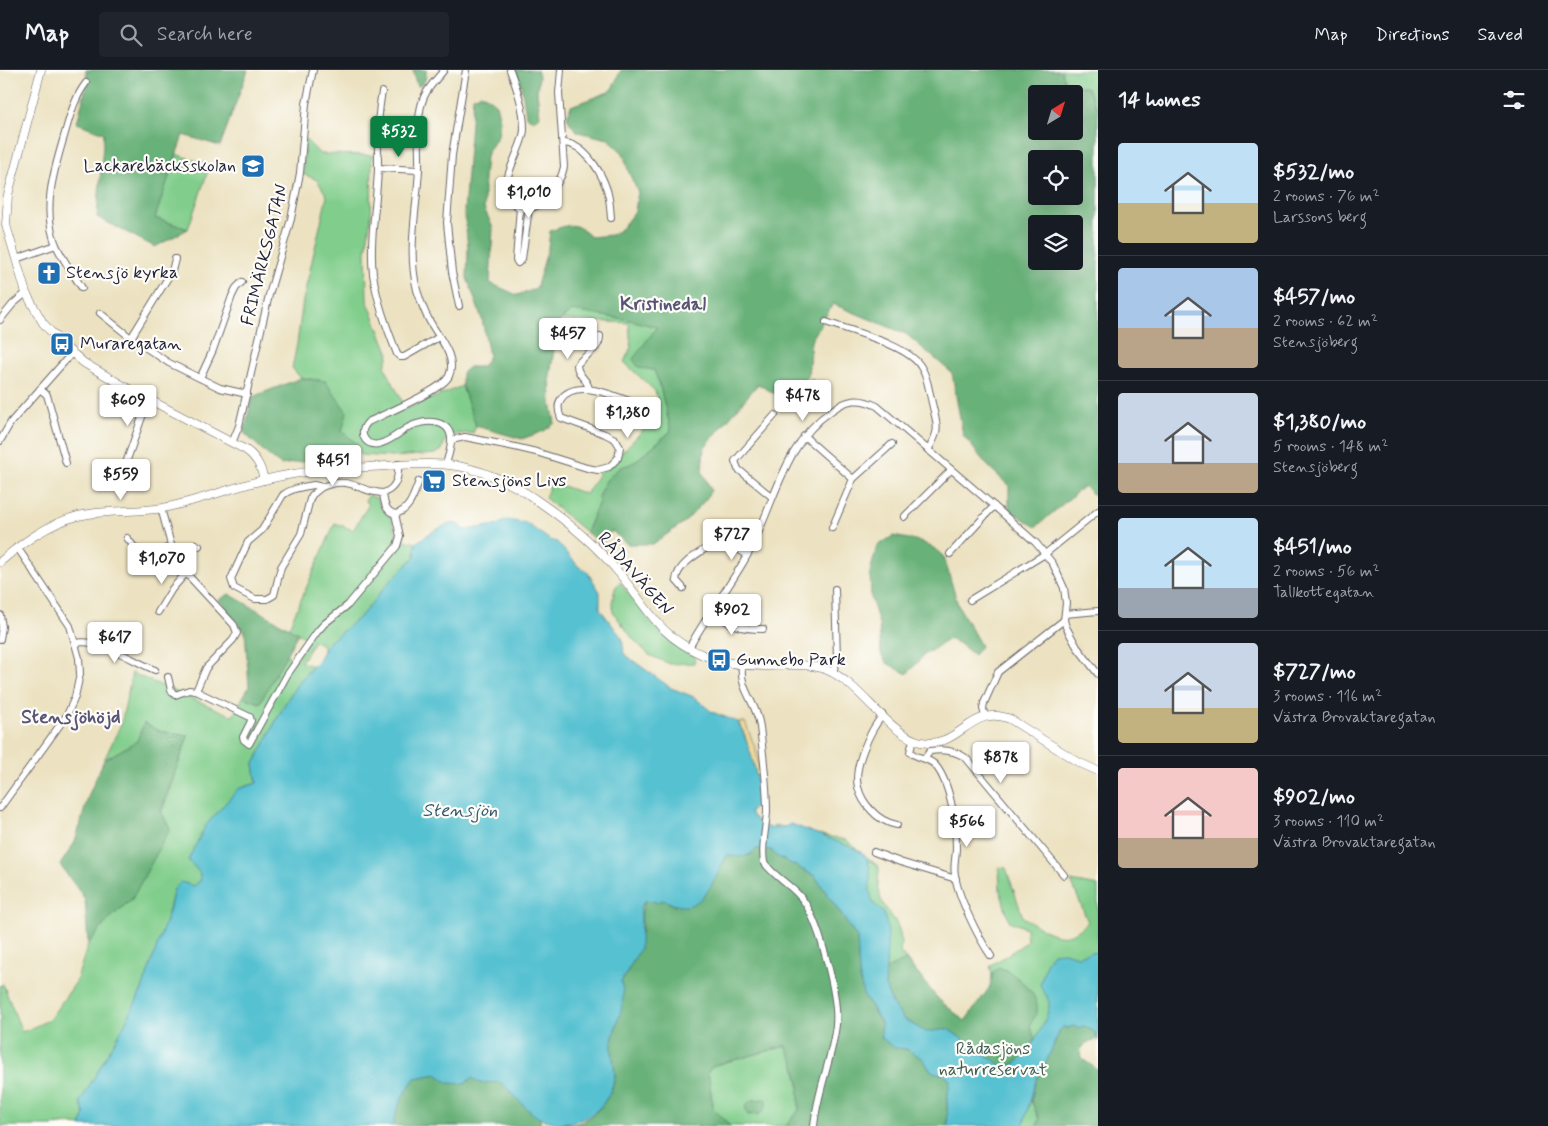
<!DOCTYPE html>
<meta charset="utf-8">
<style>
:root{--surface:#171b24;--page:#20242c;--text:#f1f3f6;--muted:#9ea1a6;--line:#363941;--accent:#0b8043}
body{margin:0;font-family:Mynerve,sans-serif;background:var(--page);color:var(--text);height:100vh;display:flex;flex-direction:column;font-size:19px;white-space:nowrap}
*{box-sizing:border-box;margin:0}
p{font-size:16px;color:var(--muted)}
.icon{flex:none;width:28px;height:28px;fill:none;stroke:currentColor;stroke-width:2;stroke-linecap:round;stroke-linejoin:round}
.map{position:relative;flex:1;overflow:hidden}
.drawer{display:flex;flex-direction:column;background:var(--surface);width:450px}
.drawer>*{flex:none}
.needle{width:32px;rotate:38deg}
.controls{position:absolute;left:1028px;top:15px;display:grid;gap:10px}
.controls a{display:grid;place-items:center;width:55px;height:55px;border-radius:5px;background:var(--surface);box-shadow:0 5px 20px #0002;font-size:25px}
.price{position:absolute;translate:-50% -42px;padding:0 11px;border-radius:5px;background:#fff;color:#222;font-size:16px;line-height:32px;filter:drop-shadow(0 1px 2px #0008)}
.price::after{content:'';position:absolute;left:50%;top:30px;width:15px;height:11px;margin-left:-8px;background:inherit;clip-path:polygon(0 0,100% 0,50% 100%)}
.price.selected{background:var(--accent);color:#fff}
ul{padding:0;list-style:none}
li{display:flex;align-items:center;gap:15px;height:125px;padding:0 20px}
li+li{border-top:1px solid var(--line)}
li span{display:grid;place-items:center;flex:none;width:140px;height:100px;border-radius:5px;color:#555}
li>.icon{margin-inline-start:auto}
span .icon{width:60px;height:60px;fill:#fffc;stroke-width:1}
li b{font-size:21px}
h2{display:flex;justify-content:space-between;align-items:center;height:60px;padding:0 20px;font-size:21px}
header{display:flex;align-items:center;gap:30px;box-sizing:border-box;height:70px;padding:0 25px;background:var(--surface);border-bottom:1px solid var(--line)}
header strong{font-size:24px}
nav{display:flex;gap:28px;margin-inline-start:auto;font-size:18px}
.search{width:350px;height:45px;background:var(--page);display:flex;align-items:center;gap:12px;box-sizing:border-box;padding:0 18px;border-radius:5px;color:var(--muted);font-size:19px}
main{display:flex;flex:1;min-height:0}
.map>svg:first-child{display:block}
</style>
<header>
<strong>Map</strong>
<div class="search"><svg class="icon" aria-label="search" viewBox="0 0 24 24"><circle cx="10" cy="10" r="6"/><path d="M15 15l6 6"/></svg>Search here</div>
<nav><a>Map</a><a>Directions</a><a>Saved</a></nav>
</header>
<main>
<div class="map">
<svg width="1098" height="1056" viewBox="0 0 1098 1056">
<rect width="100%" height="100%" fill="#fdfcf7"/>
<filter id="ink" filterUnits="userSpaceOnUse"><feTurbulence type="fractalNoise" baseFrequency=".02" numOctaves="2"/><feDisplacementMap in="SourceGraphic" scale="10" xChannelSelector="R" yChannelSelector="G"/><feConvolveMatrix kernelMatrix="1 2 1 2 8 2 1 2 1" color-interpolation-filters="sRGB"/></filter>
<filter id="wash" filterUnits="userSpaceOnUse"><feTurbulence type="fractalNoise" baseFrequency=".0096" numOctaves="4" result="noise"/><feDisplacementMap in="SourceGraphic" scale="20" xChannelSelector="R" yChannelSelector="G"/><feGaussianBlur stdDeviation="1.12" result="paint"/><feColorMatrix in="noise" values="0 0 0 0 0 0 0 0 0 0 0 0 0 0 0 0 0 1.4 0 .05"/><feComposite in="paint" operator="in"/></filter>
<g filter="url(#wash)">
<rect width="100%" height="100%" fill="#ece2c1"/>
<g fill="#81ce8c" stroke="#527864">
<path d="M1061,0H1098V37L1095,35L1088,18L1065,13Z"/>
<path d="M305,69L320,84L372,85L371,146L366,181L367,230L389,284L385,297L406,339L462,316L476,356L473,363L456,364L445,371L442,380L435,384L392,387L361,385L357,374L342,361L325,311L301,308L292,298L297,274L303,230L327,126L317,110L303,104Z"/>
<path d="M175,84L210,95L188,159L154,148Z"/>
<path d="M573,241L629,250L657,257L654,299L659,313L671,361L633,393L619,398L599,424V432L586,462L545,428L551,412L586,424L603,397L609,396L645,358L657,328L655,321L624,292L631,277L629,253L570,250H560Z"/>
<path d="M812,309L817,318L804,327L801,331L794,327L797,322Z"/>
<path d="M369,425L378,429L380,436L391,448L398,468L416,473L415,487L390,511L362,545L327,574L323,581V575L314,571L301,592L313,596L298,613L283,637L254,694L257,713L238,719L199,802L201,810L194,816L174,819C166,853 156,889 141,921C124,960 102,996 80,1032L85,1045L80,1056L68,1054L51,1056H0V916L3,914L22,962L49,950L76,912L88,874L110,848L132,829L188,666L159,661L144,653L137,671L104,690L121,654L132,603L233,646L243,627L260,633L285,584L296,590L309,569L288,559L335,453L353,460L369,434L365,431Z"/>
<path d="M620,512C643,543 660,568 695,587L694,593L670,594L649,585L633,569L613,542L612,533L615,518Z"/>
<path d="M774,755L846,770L879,797C879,805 877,814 879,821C882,845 906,848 900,882L939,930L965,951C977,936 998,917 990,896L1027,872L1026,858L1009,851L1000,820L999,797L1006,798L1023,847C1048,862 1064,877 1088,852L1071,811L1098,816V968L1043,990L1023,1053L771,790Z"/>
<path d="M786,976L795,995L799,1014V1040L786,1056H730L713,1038L708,1001L715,995Z"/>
<path d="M1031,1030L1039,1049L1037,1056H1022Z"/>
</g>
<g fill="#68b178" stroke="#456a5a" fill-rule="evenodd">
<path d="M86,0H248L220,76L183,65L155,148L188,159L155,177L97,147L104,63L77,53L87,13Z"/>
<path d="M413,0H426C426,7 426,14 418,16L415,10Z"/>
<path d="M516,0H537L539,6L537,22L540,46L533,51L526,46L522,20Z"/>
<path d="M621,0H1061L1065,13L1088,18L1095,35L1098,37V429L1084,416L1036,457L1009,440V416L986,394L963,365L952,303L906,264L833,234L811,271L808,306L784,329L758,314L704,378L702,401L711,420L706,429L686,451L653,474H627L612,461L601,474L586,462L599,432V424L607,409L619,398L633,393L671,361L659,313L654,300L639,298L633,289L657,257L629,250L572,241L560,250L557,260L550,306L551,333L555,353L544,361L522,369L476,356L462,316V303L469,297H482L489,286L482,249L467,208L468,177L464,141L473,27L480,24L486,26L496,34L500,50L498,65L486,86L484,108V138L493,158L490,213L517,225L536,219L548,178L550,161C571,154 574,151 591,167L611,165L620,160L635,141L638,122L629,103L623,83L608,69L578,62L571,55L567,47L571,36L611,21ZM1036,24H1074V61H1036ZM1036,89H1074V126H1036ZM1036,154H1074V191H1036Z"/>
<path d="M301,308L325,311L347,342L342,361L357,374L350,384L281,395L269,386L244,363L252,327Z"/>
<path d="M893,466L920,471L935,479L944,487L958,535L981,576L974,585L960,574L949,569L924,585L907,604L887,593L881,584L879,554L871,528L870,502L877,476Z"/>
<path d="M229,524L298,563L260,633L243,627L249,617L245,562L219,530Z"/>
<path d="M144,653L159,661L188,666L161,741L170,759L132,829L110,848L88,874L85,829L60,795L75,772L89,724L104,690L137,671Z"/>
<path d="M757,779L771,780L776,786L815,806L857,868L859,903L863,923L895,978L906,979L924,989C928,1000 932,1003 943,1004L950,1010L947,1031L948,1056H786L799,1040V1014L795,995L786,976L715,995L708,1001L713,1038L730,1056H560L559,1053C565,1053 573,1055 578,1053C595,1049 614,1023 615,1007C615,995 610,984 612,972C615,953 627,932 621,912C631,896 637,883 641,865C644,852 638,841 646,830L656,832L665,830L674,836L720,799L727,785H750Z"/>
<path d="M906,890L939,930L965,951L990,917L993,903L998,897C1013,901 1041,924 1037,942C1036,946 1032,951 1030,955L1035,969C1025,984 1021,990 1005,998L948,959L926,962L903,949L892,934L885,916L886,899Z"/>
<path d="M1073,956H1084L1095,962L1097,969L1086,973L1080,981L1081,988L1098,1000V1056H1037L1039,1049L1031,1030L1036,1010L1045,995L1060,960L1063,957L1068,958Z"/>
<path d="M437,1004L448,1013L464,1014L472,1008L480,1013L500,1011L511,1020L540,1049L541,1056H393C396,1037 404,1023 415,1008Z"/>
<path d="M766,1029V1038L760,1044L748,1045L745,1036L752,1030Z"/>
</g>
<path fill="#eeda9e" stroke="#887e6c" d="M738,652H745L756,680L760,703L757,706H755L745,665Z"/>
<path fill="#56c1d1" stroke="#3c7286" d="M506,450L526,453L550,470L557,472L579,497L587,501L600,522V539L622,568L624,584L671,618L694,627L712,642L738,652C748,671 760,708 758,729C758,734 753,739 750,743C762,758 773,763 791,754L856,779L867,787L870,799V822L873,833L884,843L888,861L885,916L892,934L903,949L926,962L948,959L1005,998C1010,996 1016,994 1019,991C1029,982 1048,950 1049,936C1050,929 1043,921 1040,915L1047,891L1053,883L1064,882L1078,886L1091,882L1098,883V972L1095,962L1084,956L1078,958L1073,956L1068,958L1063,957L1060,960L1045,995L1036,1010L1024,1053L1022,1056H948L947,1031L950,1010L943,1004C932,1003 928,1000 924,989L906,979L895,978L881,968V952L863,924L859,903L857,868L815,806L776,786L771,780L757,779C747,788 741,788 727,785C714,810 700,852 665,830L656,832L646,830L641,836L640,879L621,912C628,934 616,950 612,971C610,984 617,1000 614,1009C608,1039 584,1056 554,1052C549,1051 543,1050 539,1048C525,1040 513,1022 500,1012L480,1013L472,1008L464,1014L448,1013L437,1004L415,1008C404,1023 396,1037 393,1056H80L85,1045L80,1032L122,959L142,920L169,841L174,819L181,812L194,816L201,810L199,802L188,790L206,755L238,719L257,713L254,694L283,637L298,613L316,593L327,574L362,545L390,511L415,487L416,473C429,464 440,455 456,453L465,460L497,455Z"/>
</g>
<g filter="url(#ink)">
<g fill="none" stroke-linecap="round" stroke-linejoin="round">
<g stroke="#69656a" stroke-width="8">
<g id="minor">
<path d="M444,0C437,9 428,17 424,27C415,47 420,78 419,99C417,139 407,180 417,220C420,229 423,239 428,248C436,265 458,286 449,306C443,320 384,344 368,352C356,364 367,379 382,373C392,370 400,362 409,357C423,349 452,348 451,371C451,379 448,387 446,394"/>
<path d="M510,0C517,19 524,38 524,59C524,80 492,116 514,134C518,137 523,139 528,138C537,138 542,132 547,126C555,118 562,108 564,97L559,23L561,0"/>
<path d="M382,22C377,47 378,72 378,98C377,133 369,170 373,204C377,232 387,258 397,284L400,287H404L439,267"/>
<path d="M563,73C583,73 600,100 606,117C610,127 610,137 611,148"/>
<path d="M378,98L419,100"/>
<path d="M520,137L516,190L518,193L522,189L529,138"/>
<path d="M16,189L56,175"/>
<path d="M82,218C73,204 63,190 56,175C42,141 53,104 63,70C69,50 73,30 86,13"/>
<path d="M459,236L452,202L447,153L452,85L466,0"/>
<path d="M100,243L131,268L169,293L220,318L247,324"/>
<path d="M0,250L13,234L26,223"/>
<path d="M826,252C850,261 909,275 921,297C928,307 929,322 932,333C937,356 941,359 928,380"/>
<path d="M131,268L172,201L175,189"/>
<path d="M200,308L213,280L232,226L236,218L242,212"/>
<path d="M40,319L47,325L66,393"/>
<path d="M589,319C588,309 577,306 577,295C584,284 600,281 600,266"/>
<path d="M804,366L853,409L892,374"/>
<path d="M451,370L465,367L515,377L536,382L587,398L598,400L609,397L618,388L620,377L615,369L605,364L561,348C558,341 557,335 561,329C578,305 626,331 647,338"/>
<path d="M0,371L11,352L72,283"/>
<path d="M232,373L239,356L269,225L291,149L300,103L306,34L313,0"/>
<path d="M127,390L148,330"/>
<path d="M398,394C399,407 396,419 383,423C384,432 385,441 395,444C410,441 414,424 419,411"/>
<path d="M314,415L322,417L312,425L310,429L301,464L281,497L274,525L267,529H255L234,518L231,509L248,472L262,460L283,425C292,418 303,417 314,415Z"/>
<path d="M322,417C351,405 358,422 383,423"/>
<path d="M772,427L738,399L735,391L775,345"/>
<path d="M161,438L171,475L186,503L234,555L237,563L233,570L206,598L196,621"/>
<path d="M904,447L951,400"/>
<path d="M832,458L853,409"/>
<path d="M127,468L143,488C152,490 163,481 171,475"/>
<path d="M950,484L994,436"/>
<path d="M176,485L195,474L199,476"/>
<path d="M683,518L676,510C677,493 706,479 719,470H724L747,485"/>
<path d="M970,530L1045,484L1098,441"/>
<path d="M158,542L172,519L186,503"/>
<path d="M711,542C731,555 739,559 763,559"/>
<path d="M1065,544L1098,541"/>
<path d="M0,545L2,557L0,569"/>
<path d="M76,573C99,568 133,591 155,600"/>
<path d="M689,578C706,546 730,517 748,484C775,435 782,375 831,341C847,329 859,327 877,336L994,436L1036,473L1053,494L1064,518L1066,533L1064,550L1066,557L1077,577L1098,604"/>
<path d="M742,595C739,621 757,632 760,657C763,685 767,713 767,742C766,758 761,777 764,792C774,808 795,816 805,833C820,857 839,926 836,955C832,989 817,1022 814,1056"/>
<path d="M833,603L837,588L835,519"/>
<path d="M168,607L171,620L175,625L189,620L196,621L250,647L251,651L243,667L244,670L249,674L287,605L317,562L324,554L348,535L397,476L400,466L395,444"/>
<path d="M883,645C870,660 853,697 858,717C860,725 865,734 871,740C878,748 887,753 897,755"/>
<path d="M985,646L983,639L984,633L998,602L1064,550"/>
<path d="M913,670L910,682C917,689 929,687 936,696C951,715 956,754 956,778C956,787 953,796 955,805C958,827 978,867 991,886"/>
<path d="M925,688L930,681C943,679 955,680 966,688L1064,805"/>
<path d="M0,738L67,645L75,627L80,604L79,588L70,556L17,477"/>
<path d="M874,782L900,792L956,809"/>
</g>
</g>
<g stroke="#69656a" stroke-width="9">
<g id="tertiary">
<path d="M41,0L8,125L6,155L26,223L43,253L62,274L84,293L129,319L246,380C257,388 261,397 264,410"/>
<path d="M0,492C24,471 56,448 89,444C114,440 139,442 163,438C199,431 232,417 268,409C301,401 335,399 369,397C396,396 422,392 449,395C480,398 513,413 538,431C567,451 597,476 619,503C648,538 658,566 703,585C723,593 744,596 765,596C785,596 807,592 827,600C860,613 889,665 921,672C959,680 971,633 1010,649L1078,692L1098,701"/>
</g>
</g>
<use href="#minor" stroke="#fff" stroke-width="6"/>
<use href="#tertiary" stroke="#fff" stroke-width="8"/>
</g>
</g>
<defs>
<g id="school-square" transform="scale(1.25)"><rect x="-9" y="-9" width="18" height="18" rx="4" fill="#1f6fb2" stroke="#fdfcf7"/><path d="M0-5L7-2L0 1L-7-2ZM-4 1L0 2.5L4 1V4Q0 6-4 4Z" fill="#fff"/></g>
<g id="church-square" transform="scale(1.25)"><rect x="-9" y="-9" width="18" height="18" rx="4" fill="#1f6fb2" stroke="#fdfcf7"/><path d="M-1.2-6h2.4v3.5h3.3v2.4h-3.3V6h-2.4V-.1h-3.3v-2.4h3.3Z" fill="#fff"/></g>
<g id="bus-square" transform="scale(1.25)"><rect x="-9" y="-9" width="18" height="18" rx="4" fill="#1f6fb2" stroke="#fdfcf7"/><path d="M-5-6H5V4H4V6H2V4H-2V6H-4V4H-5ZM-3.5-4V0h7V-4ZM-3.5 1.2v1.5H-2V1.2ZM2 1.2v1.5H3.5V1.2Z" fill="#fff"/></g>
<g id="supermarket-square" transform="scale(1.25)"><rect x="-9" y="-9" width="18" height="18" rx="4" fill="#1f6fb2" stroke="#fdfcf7"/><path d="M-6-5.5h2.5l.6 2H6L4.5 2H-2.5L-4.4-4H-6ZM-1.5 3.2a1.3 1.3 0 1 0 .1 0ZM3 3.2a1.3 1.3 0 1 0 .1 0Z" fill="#fff"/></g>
</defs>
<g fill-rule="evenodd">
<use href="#school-square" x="253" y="96"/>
<use href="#church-square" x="49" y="203"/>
<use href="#bus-square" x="62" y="274"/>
<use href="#supermarket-square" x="434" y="411"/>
<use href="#bus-square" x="719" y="590"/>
</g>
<g text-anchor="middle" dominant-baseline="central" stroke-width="4.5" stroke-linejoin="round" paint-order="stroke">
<g font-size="18" fill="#22223b" stroke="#fdfcf7" text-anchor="start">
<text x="236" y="96" text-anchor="end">Lackarebäcksskolan</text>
<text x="66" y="203">Stensjö kyrka</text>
<text x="80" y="274">Muraregatan</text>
<text x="452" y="411">Stensjöns Livs</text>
<text x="736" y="590">Gunnebo Park</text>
</g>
<g font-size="18" fill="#22223b" stroke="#fdfcf7">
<text transform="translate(265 185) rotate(-76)">FRIMÄRKSGATAN</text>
<text transform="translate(635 504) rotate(49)">RÅDAVÄGEN</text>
</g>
<g font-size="18" fill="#435e57" stroke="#fdfcf7">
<text x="993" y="979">Rådasjöns<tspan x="993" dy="21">naturreservat</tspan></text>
</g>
<g font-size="19" font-weight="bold" fill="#595578" stroke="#fdfcf7">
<text x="663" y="234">Kristinedal</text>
<text x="71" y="647">Stensjöhöjd</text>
</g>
<g font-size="19" font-style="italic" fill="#345a70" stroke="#fdfcf7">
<text x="460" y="740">Stensjön</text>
</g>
</g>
</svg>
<div class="controls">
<a><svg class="needle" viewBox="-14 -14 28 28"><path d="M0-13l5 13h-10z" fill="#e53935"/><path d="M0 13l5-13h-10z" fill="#9ea1a6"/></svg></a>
<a><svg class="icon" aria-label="locate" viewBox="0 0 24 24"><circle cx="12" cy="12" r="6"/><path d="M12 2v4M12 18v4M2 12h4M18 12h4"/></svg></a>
<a><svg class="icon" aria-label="layers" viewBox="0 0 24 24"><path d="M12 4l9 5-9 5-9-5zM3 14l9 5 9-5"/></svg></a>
</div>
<b class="price selected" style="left:399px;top:88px">$532</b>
<b class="price" style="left:529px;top:149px">$1,010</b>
<b class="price" style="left:568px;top:290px">$457</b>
<b class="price" style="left:803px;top:352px">$478</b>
<b class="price" style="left:128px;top:357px">$609</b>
<b class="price" style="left:628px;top:369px">$1,380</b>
<b class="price" style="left:333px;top:417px">$451</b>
<b class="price" style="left:121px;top:431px">$559</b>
<b class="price" style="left:732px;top:491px">$727</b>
<b class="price" style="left:162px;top:515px">$1,070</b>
<b class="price" style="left:732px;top:566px">$902</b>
<b class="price" style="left:115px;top:594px">$617</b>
<b class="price" style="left:1001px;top:714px">$878</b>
<b class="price" style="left:967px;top:778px">$566</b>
</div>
<section class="drawer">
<h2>14 homes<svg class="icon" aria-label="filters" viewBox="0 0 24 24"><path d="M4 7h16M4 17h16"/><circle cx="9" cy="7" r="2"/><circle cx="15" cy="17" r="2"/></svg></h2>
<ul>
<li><span style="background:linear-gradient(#bfe0f5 60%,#c2b280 0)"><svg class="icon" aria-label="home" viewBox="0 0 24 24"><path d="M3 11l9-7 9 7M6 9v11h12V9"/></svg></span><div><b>$532/mo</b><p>2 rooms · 76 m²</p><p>Larssons berg</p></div></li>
<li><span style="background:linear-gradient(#a9c7e8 60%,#b9a48a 0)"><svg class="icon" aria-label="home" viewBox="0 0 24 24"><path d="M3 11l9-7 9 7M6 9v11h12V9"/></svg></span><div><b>$457/mo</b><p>2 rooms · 62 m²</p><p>Stensjöberg</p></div></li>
<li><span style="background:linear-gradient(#c9d6e8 70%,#b9a48a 0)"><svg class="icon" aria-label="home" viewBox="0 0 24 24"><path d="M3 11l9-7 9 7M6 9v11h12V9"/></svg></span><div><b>$1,380/mo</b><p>5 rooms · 148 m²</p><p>Stensjöberg</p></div></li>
<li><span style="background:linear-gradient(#bfe0f5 70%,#9aa5b1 0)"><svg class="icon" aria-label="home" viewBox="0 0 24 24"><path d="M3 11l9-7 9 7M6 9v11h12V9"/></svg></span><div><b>$451/mo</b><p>2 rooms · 56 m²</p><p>Tallkottegatan</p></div></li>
<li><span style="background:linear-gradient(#c9d6e8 65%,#c2b280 0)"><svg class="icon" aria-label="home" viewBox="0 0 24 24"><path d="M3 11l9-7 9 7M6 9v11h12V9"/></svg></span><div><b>$727/mo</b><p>3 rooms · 116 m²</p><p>Västra Brovaktaregatan</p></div></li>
<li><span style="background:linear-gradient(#f6c9c9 70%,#b9a48a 0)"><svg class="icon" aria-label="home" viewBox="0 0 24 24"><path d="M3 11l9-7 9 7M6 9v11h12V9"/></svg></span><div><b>$902/mo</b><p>3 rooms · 110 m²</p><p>Västra Brovaktaregatan</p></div></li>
</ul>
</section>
</main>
